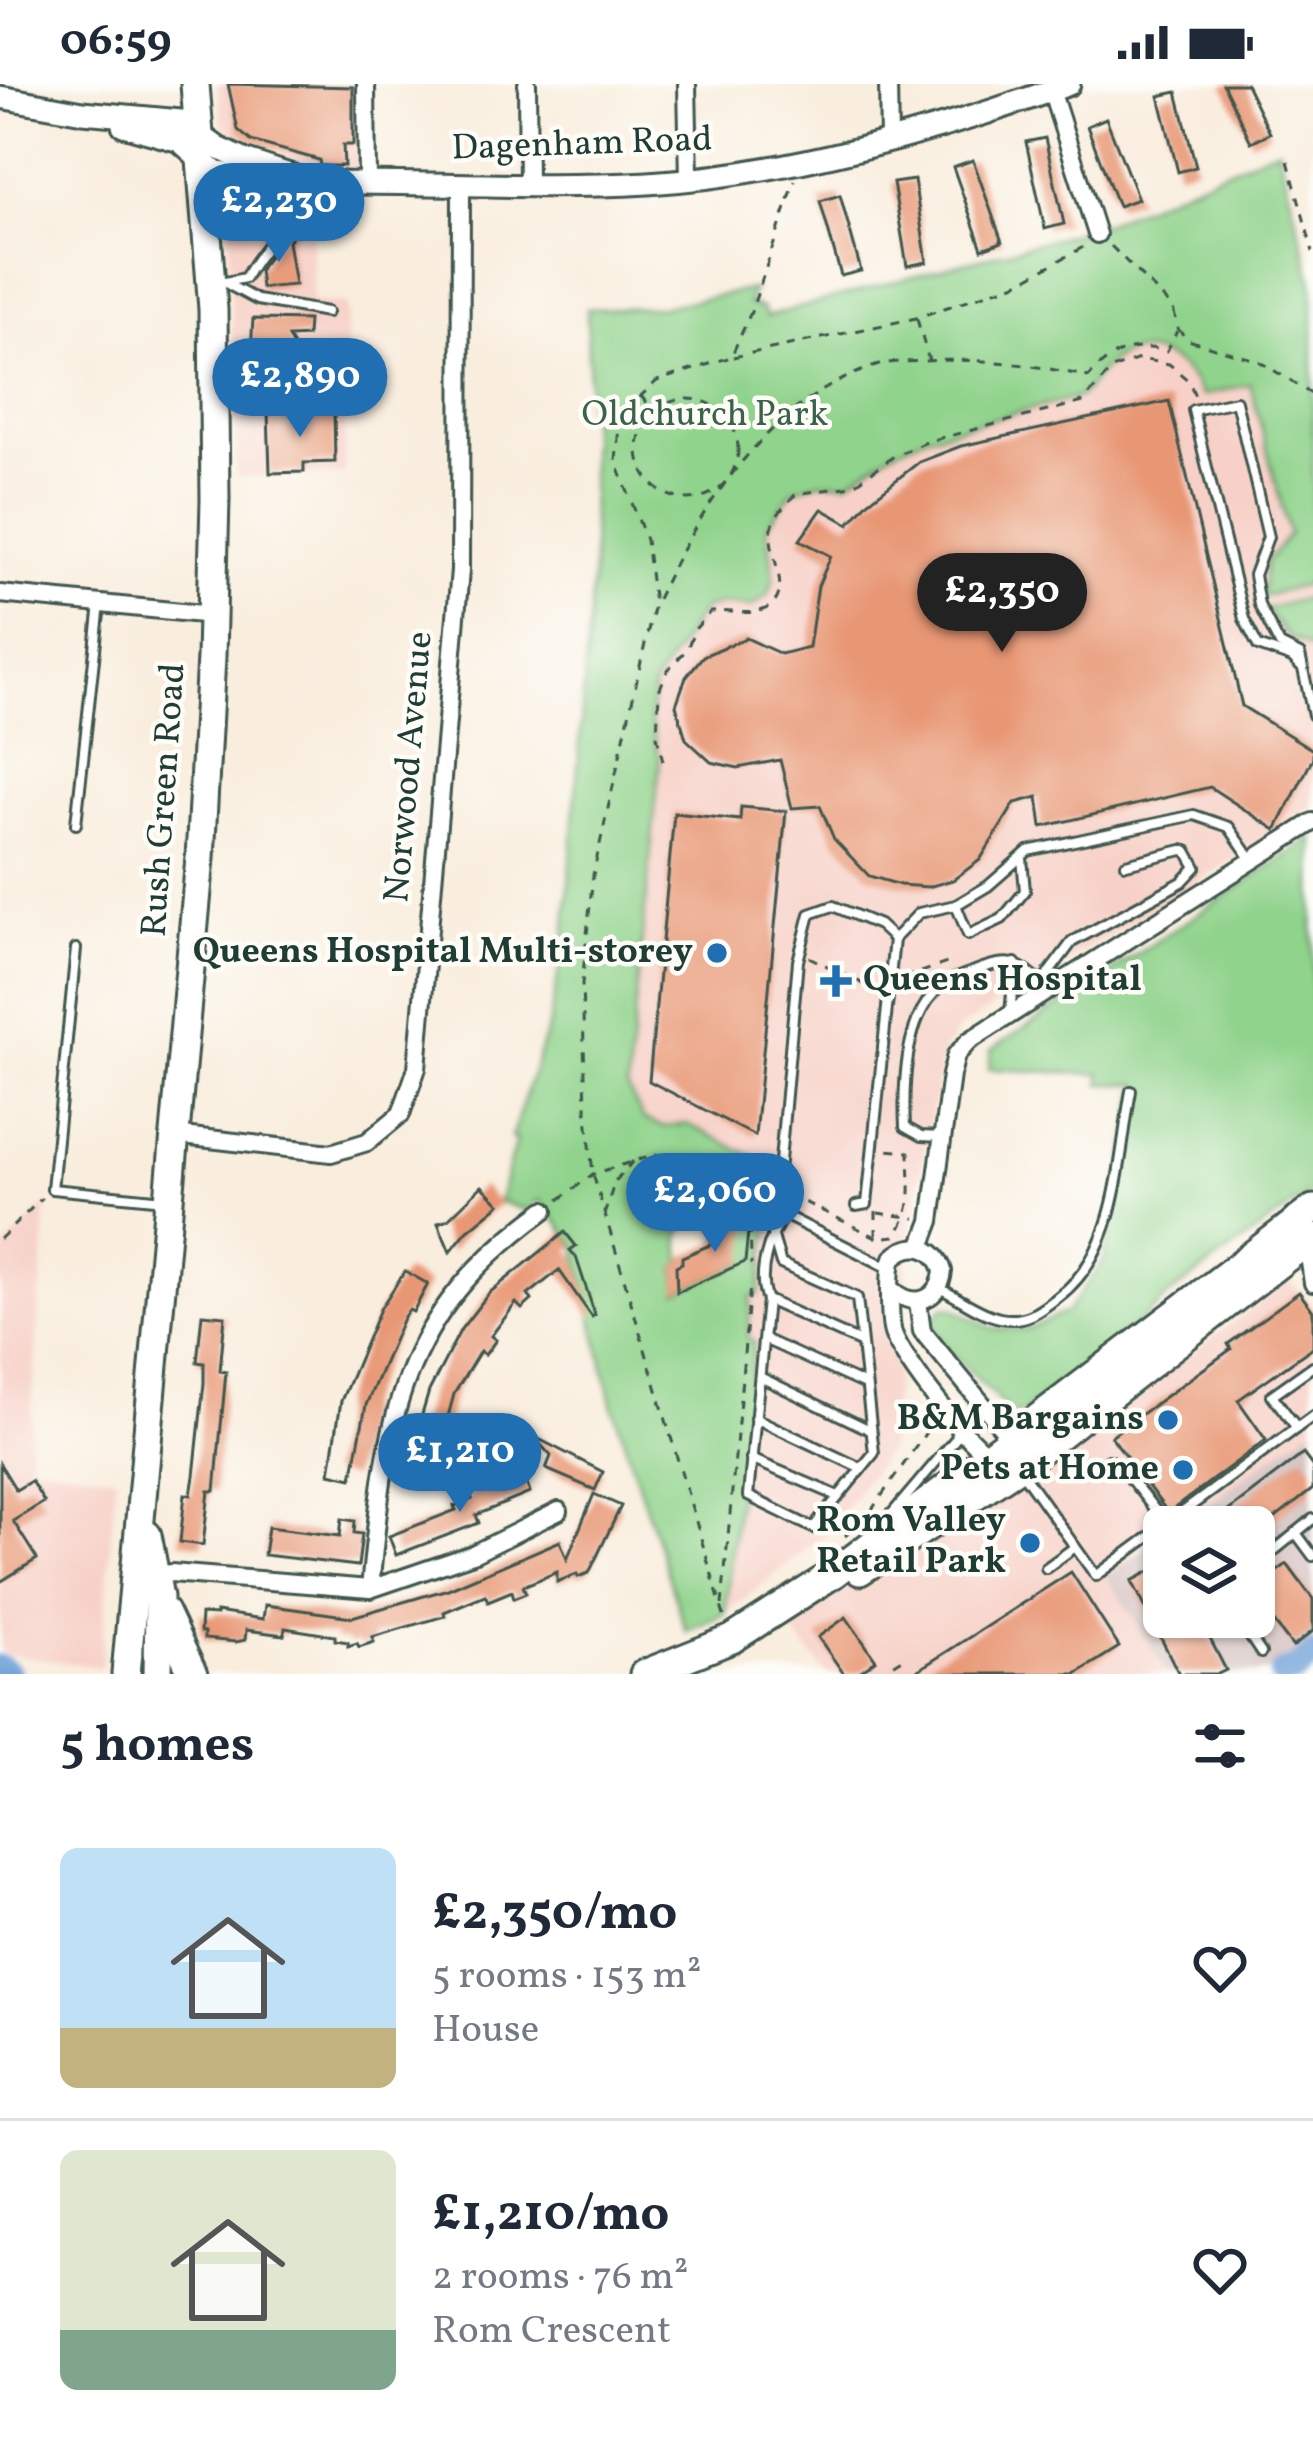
<!DOCTYPE html>
<meta charset="utf-8">
<style>
:root{--surface:#fff;--page:#f2f2f3;--text:#1f2937;--muted:#747a83;--line:#e0e1e3;--accent:#1f6fb2}
body{margin:0;font-family:Vollkorn,serif;background:var(--page);color:var(--text);height:100vh;display:flex;flex-direction:column;font-size:45px;white-space:nowrap}
*{box-sizing:border-box;margin:0}
p{font-size:39px;color:var(--muted)}
.icon{flex:none;width:66px;height:66px;fill:none;stroke:currentColor;stroke-width:2;stroke-linecap:round;stroke-linejoin:round}
.map{position:relative;height:1590px;overflow:hidden}
.details{display:flex;flex-direction:column;background:var(--surface);flex:1}
.details>*{flex:none}
.controls{position:absolute;left:1143px;top:1422px;display:grid;gap:24px}
.controls a{display:grid;place-items:center;width:132px;height:132px;border-radius:18px;background:var(--surface);box-shadow:0 3px 9px #0004;font-size:60px}
.price{position:absolute;translate:-50% -102px;padding:0 27px;border-radius:42px;background:var(--accent);color:#fff;font-size:39px;line-height:78px;filter:drop-shadow(0 3px 6px #0008)}
.price::after{content:'';position:absolute;left:50%;top:72px;width:36px;height:27px;margin-left:-18px;background:inherit;clip-path:polygon(0 0,100% 0,50% 100%)}
.price.selected{background:#222;color:#fff}
ul{padding:0;list-style:none}
li{display:flex;align-items:center;gap:36px;height:300px;padding:0 60px}
li+li{border-top:3px solid var(--line)}
li span{display:grid;place-items:center;flex:none;width:336px;height:240px;border-radius:18px;color:#555}
li>.icon{margin-inline-start:auto}
span .icon{width:144px;height:144px;fill:#fffc;stroke-width:1}
li b{font-size:51px}
h2{display:flex;justify-content:space-between;align-items:center;height:144px;padding:0 60px;font-size:51px}
.status{display:flex;justify-content:space-between;align-items:center;height:84px;padding:0 60px;background:var(--surface);direction:ltr}
.status svg{height:33px;fill:currentColor}
.map>svg:first-child{display:block}
</style>
<div class="status"><b>06:59</b><svg viewBox="0 0 49 12"><path d="M0 12V9h3v3zM5 12V6h3v6zM10 12V3h3v9zM15 12V0h3v12zM26 1h20v11H26zM47 4h2v5h-2z"/></svg></div>
<div class="map">
<svg width="1313" height="1590" viewBox="0 0 1313 1590">
<rect width="100%" height="100%" fill="#fdfcf7"/>
<filter id="ink" filterUnits="userSpaceOnUse"><feTurbulence type="fractalNoise" baseFrequency=".00833" numOctaves="2"/><feDisplacementMap in="SourceGraphic" scale="24" xChannelSelector="R" yChannelSelector="G"/><feConvolveMatrix kernelMatrix="1 2 1 2 8 2 1 2 1" color-interpolation-filters="sRGB"/></filter>
<filter id="wash" filterUnits="userSpaceOnUse"><feTurbulence type="fractalNoise" baseFrequency=".004" numOctaves="4" result="noise"/><feDisplacementMap in="SourceGraphic" scale="48" xChannelSelector="R" yChannelSelector="G"/><feGaussianBlur stdDeviation="2.7" result="paint"/><feColorMatrix in="noise" values="0 0 0 0 0 0 0 0 0 0 0 0 0 0 0 0 0 1.4 0 .05"/><feComposite in="paint" operator="in"/></filter>
<g filter="url(#wash)">
<rect width="100%" height="100%" fill="#f9eddd"/>
<g fill="#f7d1c8">
<path d="M218,0H365L359,83L294,75L239,58L222,40Z"/>
<path d="M251,108L312,119V217L347,220L344,390L236,393L228,127Z"/>
<path d="M1153,268L1175,276L1190,288L1250,299L1289,450L1267,477L1262,512L1305,501L1313,488V516L1309,513L1285,551L1313,566V722L1231,778L959,944L943,969L912,1136L888,1366L828,1448L725,1530L754,1259L748,1255L760,1134L687,1040L663,1043L642,1035L627,1003L660,677L650,635L654,600L703,525L722,520L751,522L774,494L767,443L793,406L818,398H849L891,368L928,351L1079,313L1096,300L1110,278L1133,269Z"/>
<path d="M47,1119L28,1380L116,1392L101,1583L6,1570L0,1564V1170Z"/>
<path d="M1289,1196L1313,1225V1343L1178,1441L1164,1443V1448L1143,1457L1108,1491L1168,1590H827L789,1543L1106,1334Z"/>
</g>
<path fill="#d2bfc0" d="M1313,1343V1555L1282,1583L1258,1590H1168L1107,1492L1164,1451V1533H1254V1443H1175Z"/>
<g fill="#90d38c" stroke="#588860" stroke-width="3" fill-rule="evenodd">
<path d="M1278,64L1313,199V488L1306,501L1261,513L1267,477L1289,450L1250,300L1202,312C1186,280 1149,252 1112,277C1100,285 1092,303 1079,313L928,351L891,368L848,398H818L793,406L767,443L774,494L768,511L751,523L722,520L703,525L654,600L650,635L660,677L627,1003L643,1035L663,1043L687,1040L756,1074L751,1120L770,1140L759,1210L751,1213L748,1255L754,1258L725,1530L686,1547L612,1319L576,1162L540,1116L524,1126L499,1117L516,1056L511,1054L549,940L565,855L593,480L587,225L661,223L753,205L748,220L763,225L766,233L1095,143ZM721,1135L745,1178L678,1208L676,1183L682,1179L680,1152L685,1138L719,1141Z"/>
<path d="M1309,513L1313,516V566L1285,551L1265,525Z"/>
<path d="M1313,754V1107L1172,1209L1109,1265L1019,1331L1009,1327L947,1264L931,1240L943,1223L953,1224L993,1245L1026,1246L1068,1227L1104,1177L1139,1000H1101V990L989,985L991,966Z"/>
</g>
<g fill="none" stroke-linecap="round" stroke-linejoin="round">
<g stroke="#6ea0d9" stroke-width="27">
<path d="M0,1584L8,1590"/>
<path d="M1283,1590L1296,1586L1313,1571"/>
</g>
</g>
<g id="blocks">
<g fill="#e89774">
<path d="M228,0L353,3V61H343L344,82H320L319,76L251,57L238,46Z"/>
<path d="M1223,0H1246L1270,49L1251,58Z"/>
<path d="M1177,8L1196,83L1178,88L1159,12Z"/>
<path d="M1106,34L1138,115L1118,122L1087,42Z"/>
<path d="M1045,54L1064,140L1045,145L1026,58Z"/>
<path d="M973,76L1002,158L982,165L953,83Z"/>
<path d="M914,96L927,178L907,182L893,99Z"/>
<path d="M840,111L861,187L841,192L820,117Z"/>
<path d="M294,140L298,143L288,157L295,201L261,204L259,186Z"/>
<path d="M253,235L308,236L307,252L288,253L305,285L290,296L281,284L250,283Z"/>
<path d="M1169,317L1242,622L1313,666V674L1276,746L1210,703L1042,743L1038,713L1015,719L980,776L953,796L928,803L900,801L869,792L834,755L820,722L792,724L780,676L738,684L711,678L686,655L676,621L686,593L703,572L746,554L781,570L809,563L818,502L831,472L800,456L822,425L849,440L868,418L919,378L961,362Z"/>
<path d="M334,327L335,378L304,379V388L270,389L268,328Z"/>
<path d="M741,723L786,727L755,1052L649,997L674,729L740,736Z"/>
<path d="M482,1102L500,1120L467,1147L450,1168L438,1139L448,1135Z"/>
<path d="M720,1135L749,1138L745,1178L677,1208L676,1182L682,1179V1173L717,1158Z"/>
<path d="M565,1148L576,1162L570,1166L576,1173L595,1231L592,1233L559,1186L528,1211L532,1216L522,1225L516,1219L491,1252L496,1256L485,1271L480,1267L454,1310L439,1366L433,1364L427,1384L408,1378L429,1307L461,1245L489,1209Z"/>
<path d="M405,1187L428,1200L413,1228L409,1226L403,1234L366,1321L352,1394L330,1389L341,1317L380,1225Z"/>
<path d="M1299,1208L1313,1227V1263L1238,1316L1266,1356L1168,1429L1111,1352L1231,1265L1228,1260Z"/>
<path d="M202,1230L225,1232L220,1287L226,1288L215,1407H209L203,1461L180,1458L185,1410L191,1411L194,1392L204,1299V1279L197,1278Z"/>
<path d="M533,1352L603,1388L595,1406L546,1385L551,1372Z"/>
<path d="M1303,1370L1313,1383V1405L1254,1451V1443H1207Z"/>
<path d="M0,1380L16,1406L31,1397L44,1418L13,1437L37,1475L0,1498Z"/>
<path d="M518,1392H524L530,1409L476,1431L479,1439L396,1471L389,1452L456,1426L454,1422L472,1415L469,1406L483,1401L485,1405Z"/>
<path d="M594,1410L621,1422L589,1489L578,1493L577,1490L557,1498V1488L523,1502L526,1509L514,1514L512,1507L488,1517L485,1511L444,1528L445,1532L372,1553L374,1558L359,1563L357,1559L348,1562V1558L335,1556V1552L285,1544L284,1551L246,1546L245,1556L236,1558L204,1555V1549L200,1548L201,1530L216,1531V1528L263,1535L265,1521L352,1533L448,1505L560,1457L567,1475Z"/>
<path d="M342,1435L355,1437L354,1449L362,1450L358,1482L264,1471L268,1443L340,1452Z"/>
<path d="M1164,1480V1533H1199L1226,1586L1218,1590H1179L1132,1497Z"/>
<path d="M1287,1480L1313,1515V1547L1293,1563L1254,1512V1504Z"/>
<path d="M1071,1488L1119,1563L1076,1590H912Z"/>
<path d="M846,1533L876,1576L857,1590H844L818,1553Z"/>
</g>
</g>
</g>
<g filter="url(#ink)">
<use href="#blocks" fill-opacity="0" stroke="#40574d" stroke-width="3"/>
<g fill="none" stroke-linecap="round" stroke-linejoin="round">
<g stroke="#40574d" stroke-width="14">
<g id="service">
<path d="M215,200L245,194C262,160 299,135 302,96"/>
<path d="M229,201L257,216L327,228"/>
<path d="M1301,583L1292,574L1258,562L1244,535L1193,326L1236,317L1268,453L1254,491L1259,521L1280,561L1300,571L1313,631"/>
<path d="M76,740L100,520"/>
<path d="M956,821L968,851L1002,835L1025,807L1022,774"/>
<path d="M894,855L919,829L956,821L988,802L1028,767L1194,731L1229,743L1252,776"/>
<path d="M76,865L52,1105L165,1116"/>
<path d="M1054,901L1048,890L1072,858L1182,798L1196,783L1187,767L1182,766L1126,780"/>
<path d="M1010,929L1015,879"/>
<path d="M942,1053L921,1052L905,1043C903,1003 905,940 934,909C945,897 961,892 975,887C1014,871 1018,880 1048,905"/>
<path d="M856,1122L867,1120L894,855L879,841L833,822L810,830L798,877L778,1099L784,1131L887,1183"/>
<path d="M772,1149L781,1180L857,1214L874,1369L813,1444L748,1412L767,1216C756,1191 769,1153 784,1131"/>
<path d="M941,1205C958,1213 980,1230 1000,1234C1025,1239 1040,1227 1058,1213C1118,1169 1118,1076 1131,1007"/>
<path d="M767,1216L860,1258"/>
<path d="M764,1255L865,1301"/>
<path d="M760,1293L870,1346"/>
<path d="M755,1334L861,1384"/>
<path d="M1297,1344L1272,1311L1313,1282"/>
<path d="M751,1375L838,1412"/>
<path d="M1108,1376L1118,1379L1166,1440"/>
<path d="M1023,1390L1096,1492L1313,1332"/>
<path d="M890,1432L957,1353L956,1346"/>
<path d="M1296,1449L1313,1472"/>
<path d="M1254,1483L1313,1435"/>
<path d="M1046,1484L1075,1463"/>
<path d="M1237,1533L1261,1569"/>
</g>
</g>
<g stroke="#40574d" stroke-width="22">
<g id="minor">
<path d="M366,0L367,99"/>
<path d="M527,0L528,100"/>
<path d="M687,0L689,95"/>
<path d="M888,0L889,56"/>
<path d="M1051,6L1097,150"/>
<path d="M0,510L212,531"/>
<path d="M174,1051L331,1069L367,1058L401,1030L417,984L460,486L461,100"/>
<path d="M921,1163L931,1137L951,991L956,971L969,957L1313,738"/>
<path d="M1313,1164L1309,1171L1313,1199"/>
<path d="M894,1207C915,1225 940,1216 943,1187C936,1162 912,1156 893,1174C889,1184 889,1237 893,1249C901,1274 971,1365 995,1375"/>
<path d="M918,1217L922,1247L1013,1357"/>
<path d="M147,1493L171,1489L370,1505L473,1470L559,1427"/>
<path d="M370,1505C386,1335 397,1233 545,1126"/>
</g>
</g>
<g stroke="#40574d" stroke-width="27">
<g id="tertiary">
<path d="M0,13L83,28L181,37L218,64L244,76L302,95L344,99C445,99 547,105 648,99C784,91 942,47 1069,0"/>
<path d="M123,41L180,57L216,89L281,96"/>
</g>
</g>
<g stroke="#40574d" stroke-width="33">
<g id="primary">
<path d="M147,1451L159,1513L158,1590"/>
<path d="M860,1487L1018,1383L1313,1153"/>
<path d="M164,1528L193,1590"/>
<path d="M126,1590L200,774L211,573L215,415L213,225L195,0"/>
<path d="M644,1590L732,1555L833,1490L1313,1125"/>
</g>
</g>
<g stroke="#40574d" stroke-width="3" stroke-dasharray="9 9" stroke-linecap="butt">
<path d="M1288,77L1313,168"/>
<path d="M1111,162L1173,224L1178,245L1188,256L1259,277L1313,311"/>
<path d="M917,235L929,277"/>
<path d="M733,273L916,234L1022,197L1087,161"/>
<path d="M641,312L653,327"/>
<circle cx="688" cy="365" r="50"/>
<path d="M657,515C702,420 772,313 879,281C893,277 910,278 925,277C985,274 1031,280 1089,293C1112,266 1133,259 1167,267L1177,247"/>
<path d="M663,677L657,652L659,607L667,587L687,565L695,545L711,528C727,526 745,531 760,527C798,516 769,474 771,450C772,434 785,421 796,410L852,402L894,372L929,357L1083,318L1112,285L1139,275L1169,280L1189,297L1195,312"/>
<path d="M809,873L876,906"/>
<path d="M904,894L947,879L948,884"/>
<path d="M735,1091L750,1124L751,1181"/>
<path d="M792,1106L798,1115L878,1154L895,1152C916,1123 909,1101 909,1068L885,1066"/>
<path d="M559,1116L593,1090L654,1071L701,1074L726,1090L767,1096"/>
<path d="M878,1129L916,1134"/>
<path d="M604,1131L615,1097L633,1077"/>
<path d="M711,1139L725,1091"/>
<path d="M876,1153V1127"/>
<path d="M0,1155L42,1114"/>
<path d="M845,1452L866,1434L934,1337"/>
<path d="M722,1521L750,1202"/>
<path d="M724,1532L593,1090L586,1022L582,900L593,791L654,520L646,456L616,377L620,331L657,297L731,273L751,228L795,97"/>
<path d="M879,1590L904,1574"/>
</g>
<use href="#service" stroke="#fff" stroke-width="8"/>
<use href="#minor" stroke="#fff" stroke-width="16"/>
<use href="#tertiary" stroke="#fff" stroke-width="21"/>
<use href="#primary" stroke="#fff" stroke-width="27"/>
</g>
</g>
<g fill="#1f6fb2" stroke="#fdfcf7" stroke-width="4.5">
<circle cx="717" cy="869" r="12"/>
<path d="M830 879h12v12h12v12h-12v12h-12v-12h-12v-12h12z"/>
<circle cx="1168" cy="1336" r="12"/>
<circle cx="1183" cy="1386" r="12"/>
<circle cx="1030" cy="1459" r="12"/>
</g>
<g text-anchor="middle" dominant-baseline="central" stroke-width="9" stroke-linejoin="round" paint-order="stroke">
<g font-size="36" fill="#1f3d34" stroke="#fdfcf7">
<text transform="translate(582 61) rotate(-2)">Dagenham Road</text>
<text transform="translate(410 683) rotate(-85)">Norwood Avenue</text>
<text transform="translate(165 716) rotate(-86)">Rush Green Road</text>
</g>
<g font-size="36" fill="#3b624a" stroke="#fdfcf7">
<text x="705" y="332">Oldchurch Park</text>
</g>
<g font-size="36" font-weight="bold" fill="#1f3d34" stroke="#fdfcf7" text-anchor="end">
<text x="693" y="869">Queens Hospital Multi-storey</text>
<text x="863" y="897" text-anchor="start">Queens Hospital</text>
<text x="1144" y="1336">B&amp;M Bargains</text>
<text x="1159" y="1386">Pets at Home</text>
<text x="1006" y="1438">Rom Valley<tspan x="1006" dy="41">Retail Park</tspan></text>
</g>
</g>
</svg>
<div class="controls">
<a><svg class="icon" aria-label="layers" viewBox="0 0 24 24"><path d="M12 4l9 5-9 5-9-5zM3 14l9 5 9-5"/></svg></a>
</div>
<b class="price" style="left:279px;top:181px">£2,230</b>
<b class="price" style="left:300px;top:356px">£2,890</b>
<b class="price selected" style="left:1002px;top:571px">£2,350</b>
<b class="price" style="left:715px;top:1171px">£2,060</b>
<b class="price" style="left:460px;top:1431px">£1,210</b>
</div>
<section class="details">
<h2>5 homes<svg class="icon" aria-label="filters" viewBox="0 0 24 24"><path d="M4 7h16M4 17h16"/><circle cx="9" cy="7" r="2"/><circle cx="15" cy="17" r="2"/></svg></h2>
<ul>
<li><span style="background:linear-gradient(#bfe0f5 75%,#c2b280 0)"><svg class="icon" aria-label="home" viewBox="0 0 24 24"><path d="M3 11l9-7 9 7M6 9v11h12V9"/></svg></span><div><b>£2,350/mo</b><p>5 rooms · 153 m²</p><p>House</p></div><svg class="icon" aria-label="heart" viewBox="0 0 24 24"><path d="M12 20l-8-8c-3-5 5-10 8-4 3-6 11-1 8 4z"/></svg></li>
<li><span style="background:linear-gradient(#dfe7d0 75%,#7fa58c 0)"><svg class="icon" aria-label="home" viewBox="0 0 24 24"><path d="M3 11l9-7 9 7M6 9v11h12V9"/></svg></span><div><b>£1,210/mo</b><p>2 rooms · 76 m²</p><p>Rom Crescent</p></div><svg class="icon" aria-label="heart" viewBox="0 0 24 24"><path d="M12 20l-8-8c-3-5 5-10 8-4 3-6 11-1 8 4z"/></svg></li>
</ul>
</section>
